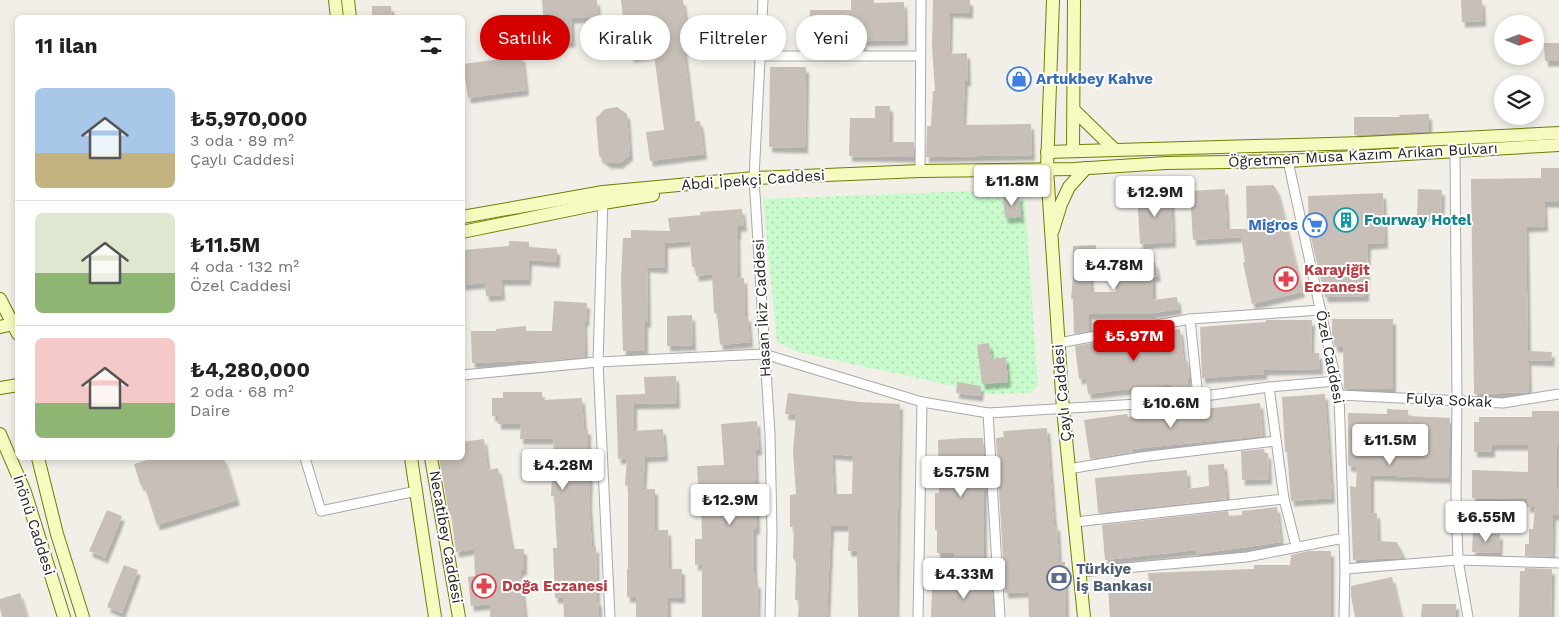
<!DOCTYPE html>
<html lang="tr">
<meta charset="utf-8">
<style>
:root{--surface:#fff;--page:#f2f2f2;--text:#202124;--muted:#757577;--line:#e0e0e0;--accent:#d40000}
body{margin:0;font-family:"Work Sans",sans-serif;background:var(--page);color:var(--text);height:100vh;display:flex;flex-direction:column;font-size:19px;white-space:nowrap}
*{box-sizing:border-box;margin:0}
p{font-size:16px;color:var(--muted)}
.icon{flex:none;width:28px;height:28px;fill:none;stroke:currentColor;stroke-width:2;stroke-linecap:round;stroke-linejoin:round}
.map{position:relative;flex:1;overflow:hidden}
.panel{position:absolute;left:15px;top:15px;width:450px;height:445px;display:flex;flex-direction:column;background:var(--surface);border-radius:8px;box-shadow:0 2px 8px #0003}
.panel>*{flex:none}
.banner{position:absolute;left:480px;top:15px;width:475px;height:45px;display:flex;gap:10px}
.needle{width:32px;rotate:91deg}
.tools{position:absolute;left:1494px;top:15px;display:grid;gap:10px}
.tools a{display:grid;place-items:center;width:50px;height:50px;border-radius:50%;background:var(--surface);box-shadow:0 2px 8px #0003;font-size:25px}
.price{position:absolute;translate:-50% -42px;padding:0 11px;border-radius:5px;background:#fff;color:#222;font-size:16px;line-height:32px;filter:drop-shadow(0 1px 2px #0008)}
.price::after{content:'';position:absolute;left:50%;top:30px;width:15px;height:11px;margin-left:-8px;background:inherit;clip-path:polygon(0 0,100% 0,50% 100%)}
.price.active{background:var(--accent);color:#fff}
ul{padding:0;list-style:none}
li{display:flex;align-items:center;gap:15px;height:125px;padding:0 20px}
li+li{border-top:1px solid var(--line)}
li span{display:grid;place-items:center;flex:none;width:140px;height:100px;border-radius:8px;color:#555}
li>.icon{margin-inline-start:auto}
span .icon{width:60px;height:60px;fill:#fffc;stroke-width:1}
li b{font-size:21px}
h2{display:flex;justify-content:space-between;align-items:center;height:60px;padding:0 20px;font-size:21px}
.pill{padding:0 18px;border-radius:22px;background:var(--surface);box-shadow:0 2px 8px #0003;font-size:18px;line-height:45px}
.pill.active{background:var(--accent);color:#fff}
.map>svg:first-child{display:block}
</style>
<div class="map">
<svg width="1559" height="617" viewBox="0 0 1559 617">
<defs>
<pattern id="park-dots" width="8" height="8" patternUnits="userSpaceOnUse" patternTransform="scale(1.25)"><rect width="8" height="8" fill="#c8facc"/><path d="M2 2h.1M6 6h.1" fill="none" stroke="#acd6af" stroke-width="1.8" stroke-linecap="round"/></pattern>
<filter id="shadow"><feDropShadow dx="3" dy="5.5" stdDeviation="1" flood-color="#0004"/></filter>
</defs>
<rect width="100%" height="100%" fill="#f2efe9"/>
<path fill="url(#park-dots)" d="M1024,189L1038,386L1030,393L989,394L798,352L777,342L763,199Z"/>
<g fill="#c7bfb8" fill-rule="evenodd" filter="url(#shadow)">
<path d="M542,0H597L598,17L571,18L572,42L545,43Z"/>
<path d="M621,0H683L689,49H684L693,122L700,121L704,154L650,161L646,132L664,130L654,54L631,57L625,18H623Z"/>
<path d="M851,0H874V3L904,2L905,40L863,41L864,47L842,48V39H809L810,10H851Z"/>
<path d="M933,0H970V13L950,12L949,54L967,53L968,81H965L963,125L1031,124L1032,155L926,157L927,126H931L933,91H935L932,46Z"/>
<path d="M1461,0H1482L1483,21L1462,22Z"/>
<path d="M372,6H391L392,17L372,18Z"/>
<path d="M1544,43H1559V61H1545Z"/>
<path d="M522,56L526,90L468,98L463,64Z"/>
<path d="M770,67H806L805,148L769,147Z"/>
<path d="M875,106H890V142H914V157L849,156L850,118H875Z"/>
<path d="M617,107L627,114L630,155L620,163H608L599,156L596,118L605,109Z"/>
<path d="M1429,114V131L1354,135V117H1400L1399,115Z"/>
<path d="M1541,168H1559V202H1544L1545,226L1526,227L1528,351L1552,352L1551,361L1528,360L1529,392L1474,394L1471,179L1541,178Z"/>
<path d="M1273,185L1277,190L1302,292L1252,304L1243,263L1245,262L1241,237L1193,240L1190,191L1225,189L1227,229H1247L1246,186Z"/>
<path d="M1418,189L1442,190L1441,216L1417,215Z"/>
<path d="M1171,192L1173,242L1140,244L1137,193Z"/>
<path d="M1383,193L1385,243L1368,244L1366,296L1325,297L1309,229L1308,196Z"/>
<path d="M1019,195L1021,217L1005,218L1003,197Z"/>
<path d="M742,209L744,226H738V235H737L738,278H744L745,316H748L750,342L720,345L717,313H714L712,274L696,276L695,267H692L690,241L665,243V268L647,267L648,322H645V351H623L621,279L623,238H631V230L670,231L668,218L701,215L700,212Z"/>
<path d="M509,241L529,242V247L557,249V262L529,260L528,280H501L502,295L486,296L485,283L462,285V250L509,246Z"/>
<path d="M1096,245V260H1090L1091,292H1116V265H1139L1155,262L1158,276L1153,277V300L1177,297L1179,309L1153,313V314H1089V331L1074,334L1073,299H1071L1073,277V246Z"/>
<path d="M554,301L587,303L586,321H584L585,357L536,362V360L472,363L471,331H496V329L526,326V331H552Z"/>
<path d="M692,315L693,345L667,346V316Z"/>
<path d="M1332,319H1393V389H1344L1343,347H1335L1332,333Z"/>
<path d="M1266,320H1312L1311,353H1319L1320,369L1264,370V374L1202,378L1200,327L1266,322Z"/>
<path d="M1180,329L1184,362L1188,361L1190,379H1187L1188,386L1171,388V384L1088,394L1086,378L1079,379L1075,346L1148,333Z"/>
<path d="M989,343L992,359L1006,357L1008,382L982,384L977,345Z"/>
<path d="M676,376L677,403L634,404V431L663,429L665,456L645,457L643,489H655V530H668L669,569H682V598L668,597V617H636V597H627V569H628V486L625,485L627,458L618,459L616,395L645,394L644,377Z"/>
<path d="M957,382L981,386L980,396L956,393Z"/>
<path d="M503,392H542V400L582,398L584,429H588V462H590L589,504L592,547H596L597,601H599V617H564L563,598H555L553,548H557L554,496H551L554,439H520L521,424H498V416H492V398H503Z"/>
<path d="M788,393L860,402L900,404L896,617H858L857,551H848L849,526H831L827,617H798L799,600H795L796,562L793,558L794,527H790V495L796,494L793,451L796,415L785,414ZM832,454L853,456L852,494H834Z"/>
<path d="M1325,394L1332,498L1291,501L1287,452H1285L1282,397Z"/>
<path d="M1260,403L1263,436L1132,449L1133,452L1090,459L1084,420L1127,414L1128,417Z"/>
<path d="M1387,409L1408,410V416L1450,418L1448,478L1371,475V513H1377L1378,541L1397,542L1402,553V558L1353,560L1350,486L1356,487L1357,467L1348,466V413L1387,414Z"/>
<path d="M1532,411H1559V446H1557V487H1559V497L1558,515H1553L1552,557L1525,556V544H1529V529H1533L1535,507H1527V499L1472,498V470L1528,472V445H1492V452H1474V422H1479V417H1532Z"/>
<path d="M757,421L759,450H755L757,529H754V573L755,583H758L757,617H702V564L695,565V539H702L701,495H699L697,466L724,465L721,424Z"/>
<path d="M1047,428L1054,525H1057L1059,562H1065L1066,617H1029L1028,592L1005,593L996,438L1004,437L1003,431Z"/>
<path d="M964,438H983L986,491H984V559H954V553H937V530H935V493H939L938,440Z"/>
<path d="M484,439L488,470L498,468L512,549H524V570H520L525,617H490V604L471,606L468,577L475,576L474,549L456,552L451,514H449L439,458H462V442Z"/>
<path d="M1264,449L1265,453H1268L1269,479L1242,480L1241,451Z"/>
<path d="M154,458H224L237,500L157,525L144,485L141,486L134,464Z"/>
<path d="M1224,464L1227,499L1098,513L1095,478L1187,470L1188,489L1209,486L1208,465Z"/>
<path d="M1277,507L1281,542L1197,554L1196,550L1105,560L1102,525L1228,511L1229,516L1242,515V511Z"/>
<path d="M107,510L122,516L105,558L89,551Z"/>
<path d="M1473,533L1500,534L1499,553L1472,552Z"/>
<path d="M1309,551H1331V617H1110L1108,585L1149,582L1148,573L1254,569V565H1290L1291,555Z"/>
<path d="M124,565L138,570L122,613L107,607Z"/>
<path d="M1525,568L1552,569L1551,617H1519L1520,571H1525Z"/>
<path d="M1392,577L1401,617H1355L1351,596V586Z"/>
<path d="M962,579H991L994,617H931L932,589H962Z"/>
<path d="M20,593L27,617H2L0,608V599Z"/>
<path d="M1422,604H1456V617H1421Z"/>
</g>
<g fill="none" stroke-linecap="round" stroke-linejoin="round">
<g stroke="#a9a9a9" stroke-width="11">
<g id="street">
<path d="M763,0L754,178L770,434L772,532L770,617"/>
<path d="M760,56H920"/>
<path d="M1455,151L1457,400L1456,496L1458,560L1468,617"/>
<path d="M1288,161L1339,395L1345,569L1344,617"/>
<path d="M920,171L921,0"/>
<path d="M603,198L598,362L610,617"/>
<path d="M1190,319L1198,397"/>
<path d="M1058,343L1190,319L1321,310"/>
<path d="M462,375L598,362L764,354L922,402L988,413L1155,403L1269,387L1336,381"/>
<path d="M1269,387L1284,499L1296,546"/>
<path d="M1339,395L1503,403L1559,394"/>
<path d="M988,413L1000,617"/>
<path d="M305,458L321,511L417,491"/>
<path d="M1068,469L1141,457L1276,441"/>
<path d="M1075,522L1284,499"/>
<path d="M1345,569L1458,560L1559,563"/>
<path d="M1080,572L1247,557L1344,538"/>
<path d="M918,617L922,402"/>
</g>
</g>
<g stroke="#707d05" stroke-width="14">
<g id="secondary">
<path d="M335,0L337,18"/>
<path d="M348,0L350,18"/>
<path d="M1053,0L1047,169L1063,409L1084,617"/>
<path d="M1074,110L1115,150"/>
<path d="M1073,151L1074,0"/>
<path d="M1047,152L1363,143L1559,133"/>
<path d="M462,217L603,192L754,178L920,171L1074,169L1166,163L1288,161L1559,145"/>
<path d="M1053,230L1061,204L1069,187L1086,168"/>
<path d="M462,232L603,203L653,195"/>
<path d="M0,299L18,334"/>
<path d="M0,327L18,323"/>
<path d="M0,388L18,385"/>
<path d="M0,434L25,492L64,617"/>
<path d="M38,458L57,534L83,617"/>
<path d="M411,458L435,617"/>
<path d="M431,458L459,617"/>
</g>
</g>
<use href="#street" stroke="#fff" stroke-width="9"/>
<use href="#secondary" stroke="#f7fabf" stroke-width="12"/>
</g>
<defs>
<g id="shop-ring" transform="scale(1.25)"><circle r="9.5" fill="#fff" stroke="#3f7fe0" stroke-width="1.5"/><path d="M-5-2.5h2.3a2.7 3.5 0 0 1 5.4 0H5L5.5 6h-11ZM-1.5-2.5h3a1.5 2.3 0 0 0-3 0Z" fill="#3f7fe0"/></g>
<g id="building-ring" transform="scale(1.25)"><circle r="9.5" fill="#fff" stroke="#0f9aa8" stroke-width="1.5"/><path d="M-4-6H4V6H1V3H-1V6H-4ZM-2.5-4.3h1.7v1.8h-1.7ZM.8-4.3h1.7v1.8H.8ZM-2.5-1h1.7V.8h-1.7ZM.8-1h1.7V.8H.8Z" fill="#0f9aa8"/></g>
<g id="supermarket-ring" transform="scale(1.25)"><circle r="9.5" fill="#fff" stroke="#3f7fe0" stroke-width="1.5"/><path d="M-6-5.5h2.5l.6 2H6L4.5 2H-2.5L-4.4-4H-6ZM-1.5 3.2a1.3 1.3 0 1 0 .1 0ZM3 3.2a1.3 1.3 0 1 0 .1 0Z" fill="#3f7fe0"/></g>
<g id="pharmacy-ring" transform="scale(1.25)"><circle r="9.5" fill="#fff" stroke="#e0444e" stroke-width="1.5"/><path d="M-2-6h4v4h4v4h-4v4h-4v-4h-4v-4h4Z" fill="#e0444e"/></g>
<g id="bank-ring" transform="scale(1.25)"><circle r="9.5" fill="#fff" stroke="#5c6f8a" stroke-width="1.5"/><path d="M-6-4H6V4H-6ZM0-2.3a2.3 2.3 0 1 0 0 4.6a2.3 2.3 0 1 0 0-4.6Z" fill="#5c6f8a"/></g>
</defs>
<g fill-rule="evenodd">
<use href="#shop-ring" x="1019" y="79"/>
<use href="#building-ring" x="1346" y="220"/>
<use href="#supermarket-ring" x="1315" y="225"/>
<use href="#pharmacy-ring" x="1286" y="279"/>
<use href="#bank-ring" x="1059" y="578"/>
<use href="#pharmacy-ring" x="484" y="586"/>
</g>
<g text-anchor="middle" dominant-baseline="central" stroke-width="4" stroke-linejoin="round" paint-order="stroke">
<g font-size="15" font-weight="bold" fill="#366cbe" stroke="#fff" text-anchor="start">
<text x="1036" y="79">Artukbey Kahve</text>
<text x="1298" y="225" text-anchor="end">Migros</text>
</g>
<g font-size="15" fill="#222" stroke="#fff">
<text transform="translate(1363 155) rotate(-3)">Öğretmen Musa Kazım Arıkan Bulvarı</text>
<text transform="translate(753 180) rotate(-4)">Abdi İpekçi Caddesi</text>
<text transform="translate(762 308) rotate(-93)">Hasan İkiz Caddesi</text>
<text transform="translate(1330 357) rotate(79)">Özel Caddesi</text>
<text transform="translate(1062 393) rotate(-95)">Çaylı Caddesi</text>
<text transform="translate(1449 400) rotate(3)">Fulya Sokak</text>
<text transform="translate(34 525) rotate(72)">İnönü Caddesi</text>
<text transform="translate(446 537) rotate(80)">Necatibey Caddesi</text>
</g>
<g font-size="15" font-weight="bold" fill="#0d838f" stroke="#fff" text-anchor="start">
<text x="1364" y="220">Fourway Hotel</text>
</g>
<g font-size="15" font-weight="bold" fill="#be3a42" stroke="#fff" text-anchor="start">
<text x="1304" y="270">Karayiğit<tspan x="1304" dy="17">Eczanesi</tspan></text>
<text x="502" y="586">Doğa Eczanesi</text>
</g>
<g font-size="15" font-weight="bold" fill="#4e5e75" stroke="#fff" text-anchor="start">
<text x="1076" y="569">Türkiye<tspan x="1076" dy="17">İş Bankası</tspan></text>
</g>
</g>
</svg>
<div class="tools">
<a><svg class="needle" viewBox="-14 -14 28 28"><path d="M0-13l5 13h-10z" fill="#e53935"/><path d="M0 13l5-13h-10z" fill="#757577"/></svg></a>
<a><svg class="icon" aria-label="layers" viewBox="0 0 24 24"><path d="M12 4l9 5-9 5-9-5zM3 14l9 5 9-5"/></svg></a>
</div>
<b class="price" style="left:1012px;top:207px">₺11.8M</b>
<b class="price" style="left:1155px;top:218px">₺12.9M</b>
<b class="price" style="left:1114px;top:291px">₺4.78M</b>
<b class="price active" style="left:1134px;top:362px">₺5.97M</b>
<b class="price" style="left:1171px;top:429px">₺10.6M</b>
<b class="price" style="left:1390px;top:466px">₺11.5M</b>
<b class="price" style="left:563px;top:491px">₺4.28M</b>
<b class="price" style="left:961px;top:498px">₺5.75M</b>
<b class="price" style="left:730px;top:526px">₺12.9M</b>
<b class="price" style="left:1486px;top:543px">₺6.55M</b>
<b class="price" style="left:964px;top:600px">₺4.33M</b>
<div class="banner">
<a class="pill active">Satılık</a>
<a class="pill">Kiralık</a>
<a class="pill">Filtreler</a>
<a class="pill">Yeni</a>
</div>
<section class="panel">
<h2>11 ilan<svg class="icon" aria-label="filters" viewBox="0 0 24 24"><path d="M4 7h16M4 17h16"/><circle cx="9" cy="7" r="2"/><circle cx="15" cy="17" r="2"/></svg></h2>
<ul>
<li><span style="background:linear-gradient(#a9c7e8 65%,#c2b280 0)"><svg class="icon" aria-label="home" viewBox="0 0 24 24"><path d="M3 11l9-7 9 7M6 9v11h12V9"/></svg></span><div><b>₺5,970,000</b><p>3 oda · 89 m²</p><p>Çaylı Caddesi</p></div></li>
<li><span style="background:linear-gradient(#dfe7d0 60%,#8fb573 0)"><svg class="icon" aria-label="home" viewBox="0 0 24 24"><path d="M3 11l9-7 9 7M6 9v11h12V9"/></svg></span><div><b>₺11.5M</b><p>4 oda · 132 m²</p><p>Özel Caddesi</p></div></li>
<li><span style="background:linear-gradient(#f6c9c9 65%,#8fb573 0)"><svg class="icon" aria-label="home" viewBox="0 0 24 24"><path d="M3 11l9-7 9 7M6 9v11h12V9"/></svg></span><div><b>₺4,280,000</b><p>2 oda · 68 m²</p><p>Daire</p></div></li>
</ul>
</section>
</div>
